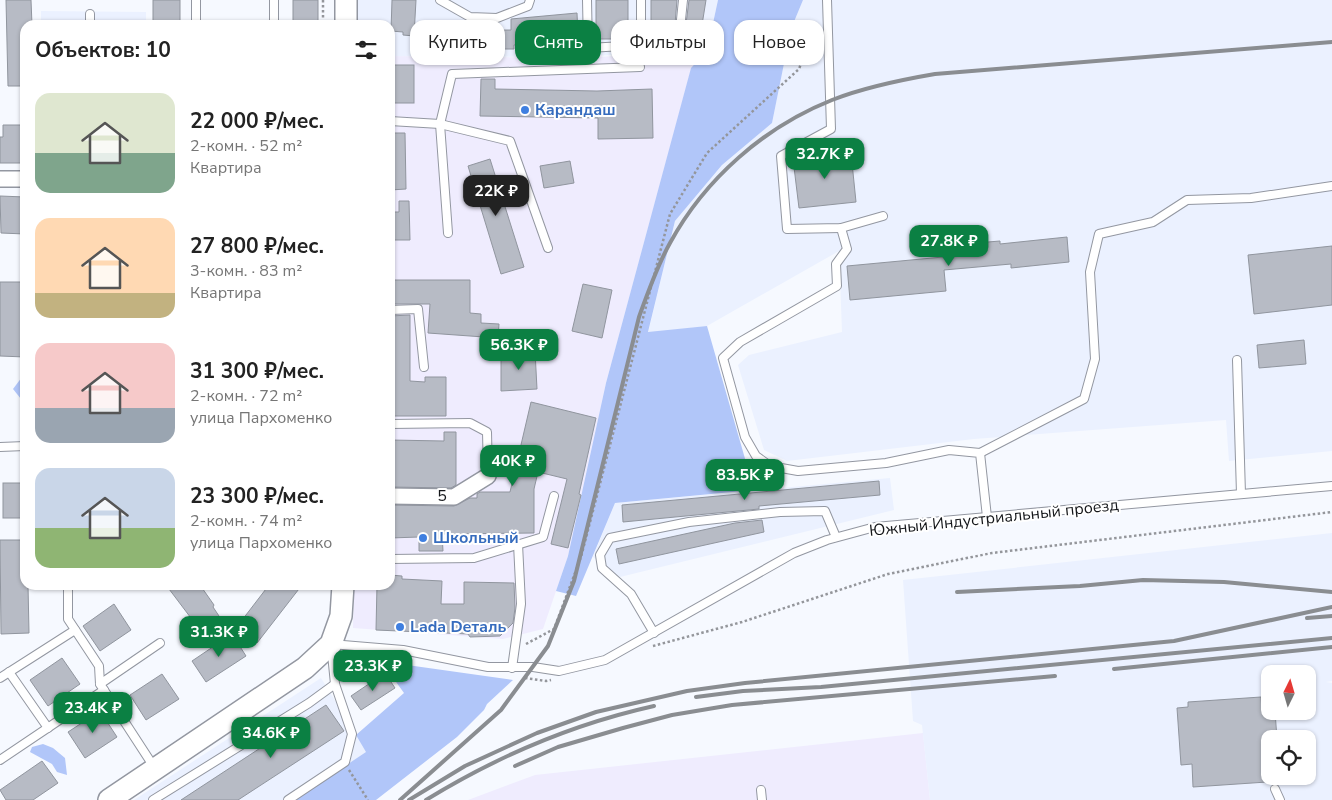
<!DOCTYPE html>
<html lang="ru">
<meta charset="utf-8">
<style>
:root{--surface:#fff;--page:#f6f6f6;--text:#222;--muted:#767676;--accent:#0b8043}
body{margin:0;font-family:"Nunito Sans",sans-serif;background:var(--page);color:var(--text);height:100vh;display:flex;flex-direction:column;font-size:19px;white-space:nowrap}
*{box-sizing:border-box;margin:0}
p{font-size:16px;color:var(--muted)}
.icon{flex:none;width:28px;height:28px;fill:none;stroke:currentColor;stroke-width:2;stroke-linecap:round;stroke-linejoin:round}
.map{position:relative;flex:1;overflow:hidden}
.side{position:absolute;left:20px;top:20px;width:375px;height:570px;display:flex;flex-direction:column;background:var(--surface);border-radius:15px;box-shadow:0 1px 4px #0004}
.side>*{flex:none}
.hud{position:absolute;left:410px;top:20px;width:475px;height:45px;display:flex;gap:10px}
.needle{width:32px;rotate:5deg}
.buttons{position:absolute;left:1261px;top:665px;display:grid;gap:10px}
.buttons a{display:grid;place-items:center;width:55px;height:55px;border-radius:10px;background:var(--surface);box-shadow:0 1px 4px #0004;font-size:25px}
.price{position:absolute;translate:-50% -42px;padding:0 11px;border-radius:10px;background:var(--accent);color:#fff;font-size:16px;line-height:32px;filter:drop-shadow(0 1px 2px #0008)}
.price::after{content:'';position:absolute;left:50%;top:30px;width:15px;height:11px;margin-left:-8px;background:inherit;clip-path:polygon(0 0,100% 0,50% 100%)}
.price.current{background:#222;color:#fff}
ul{padding:0;list-style:none}
li{display:flex;align-items:center;gap:15px;height:125px;padding:0 15px}
li span{display:grid;place-items:center;flex:none;width:140px;height:100px;border-radius:15px;color:#555}
li>.icon{margin-inline-start:auto}
span .icon{width:60px;height:60px;fill:#fffc;stroke-width:1}
li b{font-size:21px}
h2{display:flex;justify-content:space-between;align-items:center;height:60px;padding:0 15px;font-size:21px}
.pill{padding:0 18px;border-radius:15px;background:var(--surface);box-shadow:0 1px 4px #0004;font-size:18px;line-height:45px}
.pill.current{background:var(--accent);color:#fff}
.map>svg:first-child{display:block}
</style>
<div class="map">
<svg width="1332" height="800" viewBox="0 0 1332 800">
<rect width="100%" height="100%" fill="#f6f9ff"/>
<g fill="#efecfe">
<path d="M707,51L691,69L606,383L568,556L543,629L503,639L353,628L354,585H390V56L579,58Z"/>
<path d="M923,733L930,800H468L535,775Z"/>
</g>
<g fill="#ebf1ff" fill-rule="evenodd">
<path d="M356,0H718L707,51L564,57L390,56V25H357Z"/>
<path d="M803,0H1332V451L1229,461L1226,420L974,439L787,461L764,450L738,365L749,355L842,332L839,251L707,326L648,333L675,221L722,165L772,123L791,29Z"/>
<path d="M41,11L146,12V25H41Z"/>
<path d="M890,478L894,510L620,577L593,557L615,503Z"/>
<path d="M1332,533V681L1326,682L1332,683V800H930L922,725L913,721L903,580ZM1270,674H1308V711H1270ZM1270,739H1308V776H1270Z"/>
<path d="M321,678L367,752L294,800H134Z"/>
</g>
<g fill="#b1c6f9">
<path d="M718,0H803L791,29L772,123L722,165L675,221L648,332L707,326L754,490L615,503L576,596L556,591L568,556L606,383L691,68L707,51Z"/>
<path d="M25,373V404L13,389Z"/>
<path d="M362,657L400,664L513,680L487,704L484,710L457,737L376,800H294L366,752L356,735L404,693L386,668L361,681L353,666Z"/>
<path d="M43,744L53,748L65,758L67,775L57,772L52,764L30,752L32,747Z"/>
</g>
<g fill="#b7bbc5" stroke="#90959e">
<path d="M6,0H31L32,25H25V86H8Z"/>
<rect x="153" y="0" width="27" height="25"/>
<rect x="293" y="0" width="25" height="25"/>
<path d="M392,0H416L414,36L403,35V32L391,31Z"/>
<rect x="596" y="0" width="32" height="39"/>
<path d="M651,0H677L674,36L670,40H651Z"/>
<path d="M689,0H706L698,50L683,48Z"/>
<path d="M577,13L578,36L559,37L560,42L514,45V49H428V31L511,30V19Z"/>
<rect x="390" y="65" width="24" height="38"/>
<path d="M481,79H495V89L597,91L652,89L653,138L598,139V118L480,116Z"/>
<path d="M3,125H25V163H0V137H3Z"/>
<path d="M390,133H405L406,189L390,190Z"/>
<path d="M851,153L856,202L799,208L793,159Z"/>
<path d="M490,159L524,267L501,274L468,166Z"/>
<path d="M570,161L574,183L544,188L540,166Z"/>
<path d="M0,196L25,197V234L1,233Z"/>
<path d="M399,201H409L410,240H390V212H399Z"/>
<path d="M1067,237L1069,262L1011,268V264L944,270L946,291L850,300L847,266L943,257L942,244L964,242V244L1000,241V244Z"/>
<path d="M1332,246V305L1254,314L1248,255Z"/>
<path d="M390,280H470V313L481,314V323L499,324L498,338L428,333L430,304H390Z"/>
<path d="M0,282H25V357L0,356Z"/>
<path d="M583,284L612,290L602,338L572,331Z"/>
<path d="M410,315V381L425,382V377H446V416H390V316Z"/>
<path d="M1304,340L1306,364L1259,368L1257,345Z"/>
<path d="M535,351L537,389L501,391V353Z"/>
<path d="M531,402L596,418L579,494L581,495L568,548L551,544L567,479L538,472L534,489V533L442,534L443,551H419V537L390,538V505L454,506L470,498H477V494L480,492H510Z"/>
<path d="M444,432H456V485L451,488L390,487V440L444,441Z"/>
<path d="M879,481L880,495L759,506V509L623,522L622,505Z"/>
<rect x="3" y="483" width="22" height="35"/>
<path d="M762,520L764,532L619,564L616,549L735,523Z"/>
<path d="M0,540H25V585H28L29,633L1,634Z"/>
<path d="M390,575L402,576V579L442,581L441,604H464V582L514,583L515,608L513,623L500,636L470,637L468,634L376,630L377,585H390Z"/>
<path d="M166,585H200L214,605L213,607L219,616L200,630Z"/>
<path d="M269,585H302L257,643L236,628Z"/>
<path d="M114,604L131,630L100,651L83,626Z"/>
<path d="M232,634L246,656L206,682L192,661Z"/>
<path d="M62,658L80,684L48,706L30,680Z"/>
<path d="M385,673L395,688L361,710L351,696Z"/>
<path d="M162,674L179,699L146,720L130,695Z"/>
<path d="M1261,697L1262,711H1275L1277,739H1270V744L1264,745L1267,782L1193,787L1192,764L1181,765L1177,708L1188,707V702Z"/>
<path d="M326,705L344,731L238,800H181Z"/>
<path d="M100,711L117,737L85,758L68,732Z"/>
<path d="M42,761L58,783L33,800H6L0,790Z"/>
</g>
<g fill="none" stroke-linecap="round" stroke-linejoin="round">
<g stroke="#9397a1" stroke-width="10">
<g id="lane">
<path d="M440,0L470,17L497,18L528,6L530,0"/>
<path d="M587,0L588,48L641,45V0"/>
<path d="M827,0L831,129L781,156L787,229L841,228L883,216"/>
<path d="M90,25V14"/>
<path d="M196,25V0"/>
<path d="M274,25V0"/>
<path d="M641,45L672,46L679,39L683,0"/>
<path d="M390,121L440,124L510,141L548,248"/>
<path d="M841,228L847,249L836,264L837,286L740,342L723,358L745,437L756,456L770,466L798,471L886,463L949,450L980,453L987,517"/>
<path d="M448,233L440,124L452,74L640,67"/>
<path d="M390,310L418,309L424,367"/>
<path d="M1237,360L1241,494"/>
<path d="M390,424L470,423L487,432L488,476"/>
<path d="M0,447L25,446"/>
<path d="M980,453L1084,399L1095,359L1090,272L1099,234L1153,222L1187,200L1251,198L1332,186"/>
<path d="M390,559L474,558L543,537L554,496"/>
<path d="M68,585V619L99,666L100,684L154,767"/>
<path d="M654,633L631,594L602,568L600,555L610,538L689,522L780,512L825,511L836,537"/>
<path d="M512,668L521,604L518,544"/>
<path d="M9,672L48,728"/>
<path d="M0,678L75,630"/>
<path d="M100,684L160,643"/>
<path d="M0,760L104,690"/>
<path d="M1275,789L1280,800"/>
<path d="M761,790L762,800"/>
<path d="M153,800L309,703L335,684"/>
<path d="M288,800L345,762L352,734L335,684L331,644L403,650L488,667H533L559,671L605,660L794,553L827,540L875,527L1332,486"/>
</g>
</g>
<g stroke="#9397a1" stroke-width="18">
<g id="street">
<path d="M0,179H25"/>
<path d="M390,496L454,497L488,476"/>
</g>
</g>
<g stroke="#9397a1" stroke-width="24">
<g id="secondary">
<path d="M346,0V25"/>
<path d="M109,800L305,668L331,644L341,616L343,585"/>
</g>
</g>
<g stroke="#94969b" stroke-width="2.5" stroke-dasharray="2.5 2.5" stroke-linecap="butt">
<path d="M323,0V25"/>
<path d="M526,644L554,629L581,557L670,214L707,153L799,69L817,22"/>
<path d="M653,646L742,622L888,574L992,553L1332,512"/>
<path d="M525,678L546,681L551,680"/>
<path d="M349,770L368,800"/>
</g>
<use href="#lane" stroke="#fff" stroke-width="8"/>
<use href="#street" stroke="#fff" stroke-width="15"/>
<use href="#secondary" stroke="#fff" stroke-width="21"/>
<g stroke="#8a8d91" stroke-width="4">
<path d="M957,592L1080,586L1143,580L1224,582L1332,592"/>
<path d="M1307,618L1332,616"/>
<path d="M1114,669L1332,647"/>
<path d="M696,697L743,691L821,687L1332,638"/>
<path d="M515,766L558,747L623,728L672,715L732,705L1055,676"/>
<path d="M400,800L501,710L548,646L574,581L639,317C648,292 657,266 670,243C705,179 764,127 832,100C865,87 900,80 935,74L1332,42"/>
<path d="M409,800L465,766L537,733L596,712L687,691L745,683L1174,641L1332,607"/>
<path d="M426,800C496,757 573,724 654,706"/>
</g>
</g>
<g fill="#3f7fe0" stroke="#fff" stroke-width="2">
<circle cx="525" cy="110" r="5"/>
<circle cx="423" cy="538" r="5"/>
<circle cx="400" cy="627" r="5"/>
</g>
<g text-anchor="middle" dominant-baseline="central" stroke-width="4" stroke-linejoin="round" paint-order="stroke">
<g font-size="16" font-weight="bold" fill="#366cbe" stroke="#fff" text-anchor="start">
<text x="535" y="110">Карандаш</text>
<text x="433" y="538">Школьный</text>
<text x="410" y="627">Lada Dеталь</text>
</g>
<g font-size="16" fill="#141619" stroke="#fff">
<text x="442" y="496">5</text>
<text transform="translate(994 518) rotate(-6)">Южный Индустриальный проезд</text>
</g>
</g>
</svg>
<div class="buttons">
<a><svg class="needle" viewBox="-14 -14 28 28"><path d="M0-13l5 13h-10z" fill="#e53935"/><path d="M0 13l5-13h-10z" fill="#767676"/></svg></a>
<a><svg class="icon" aria-label="locate" viewBox="0 0 24 24"><circle cx="12" cy="12" r="6"/><path d="M12 2v4M12 18v4M2 12h4M18 12h4"/></svg></a>
</div>
<b class="price" style="left:825px;top:180px">32.7K ₽</b>
<b class="price current" style="left:496px;top:217px">22K ₽</b>
<b class="price" style="left:949px;top:267px">27.8K ₽</b>
<b class="price" style="left:519px;top:371px">56.3K ₽</b>
<b class="price" style="left:513px;top:487px">40K ₽</b>
<b class="price" style="left:745px;top:501px">83.5K ₽</b>
<b class="price" style="left:219px;top:658px">31.3K ₽</b>
<b class="price" style="left:373px;top:692px">23.3K ₽</b>
<b class="price" style="left:93px;top:734px">23.4K ₽</b>
<b class="price" style="left:271px;top:759px">34.6K ₽</b>
<div class="hud">
<a class="pill">Купить</a>
<a class="pill current">Снять</a>
<a class="pill">Фильтры</a>
<a class="pill">Новое</a>
</div>
<section class="side">
<h2>Объектов: 10<svg class="icon" aria-label="filters" viewBox="0 0 24 24"><path d="M4 7h16M4 17h16"/><circle cx="9" cy="7" r="2"/><circle cx="15" cy="17" r="2"/></svg></h2>
<ul>
<li><span style="background:linear-gradient(#dfe7d0 60%,#7fa58c 0)"><svg class="icon" aria-label="home" viewBox="0 0 24 24"><path d="M3 11l9-7 9 7M6 9v11h12V9"/></svg></span><div><b>22 000 ₽/мес.</b><p>2-комн. · 52 m²</p><p>Квартира</p></div></li>
<li><span style="background:linear-gradient(#ffd9b3 75%,#c2b280 0)"><svg class="icon" aria-label="home" viewBox="0 0 24 24"><path d="M3 11l9-7 9 7M6 9v11h12V9"/></svg></span><div><b>27 800 ₽/мес.</b><p>3-комн. · 83 m²</p><p>Квартира</p></div></li>
<li><span style="background:linear-gradient(#f6c9c9 65%,#9aa5b1 0)"><svg class="icon" aria-label="home" viewBox="0 0 24 24"><path d="M3 11l9-7 9 7M6 9v11h12V9"/></svg></span><div><b>31 300 ₽/мес.</b><p>2-комн. · 72 m²</p><p>улица Пархоменко</p></div></li>
<li><span style="background:linear-gradient(#c9d6e8 60%,#8fb573 0)"><svg class="icon" aria-label="home" viewBox="0 0 24 24"><path d="M3 11l9-7 9 7M6 9v11h12V9"/></svg></span><div><b>23 300 ₽/мес.</b><p>2-комн. · 74 m²</p><p>улица Пархоменко</p></div></li>
</ul>
</section>
</div>
